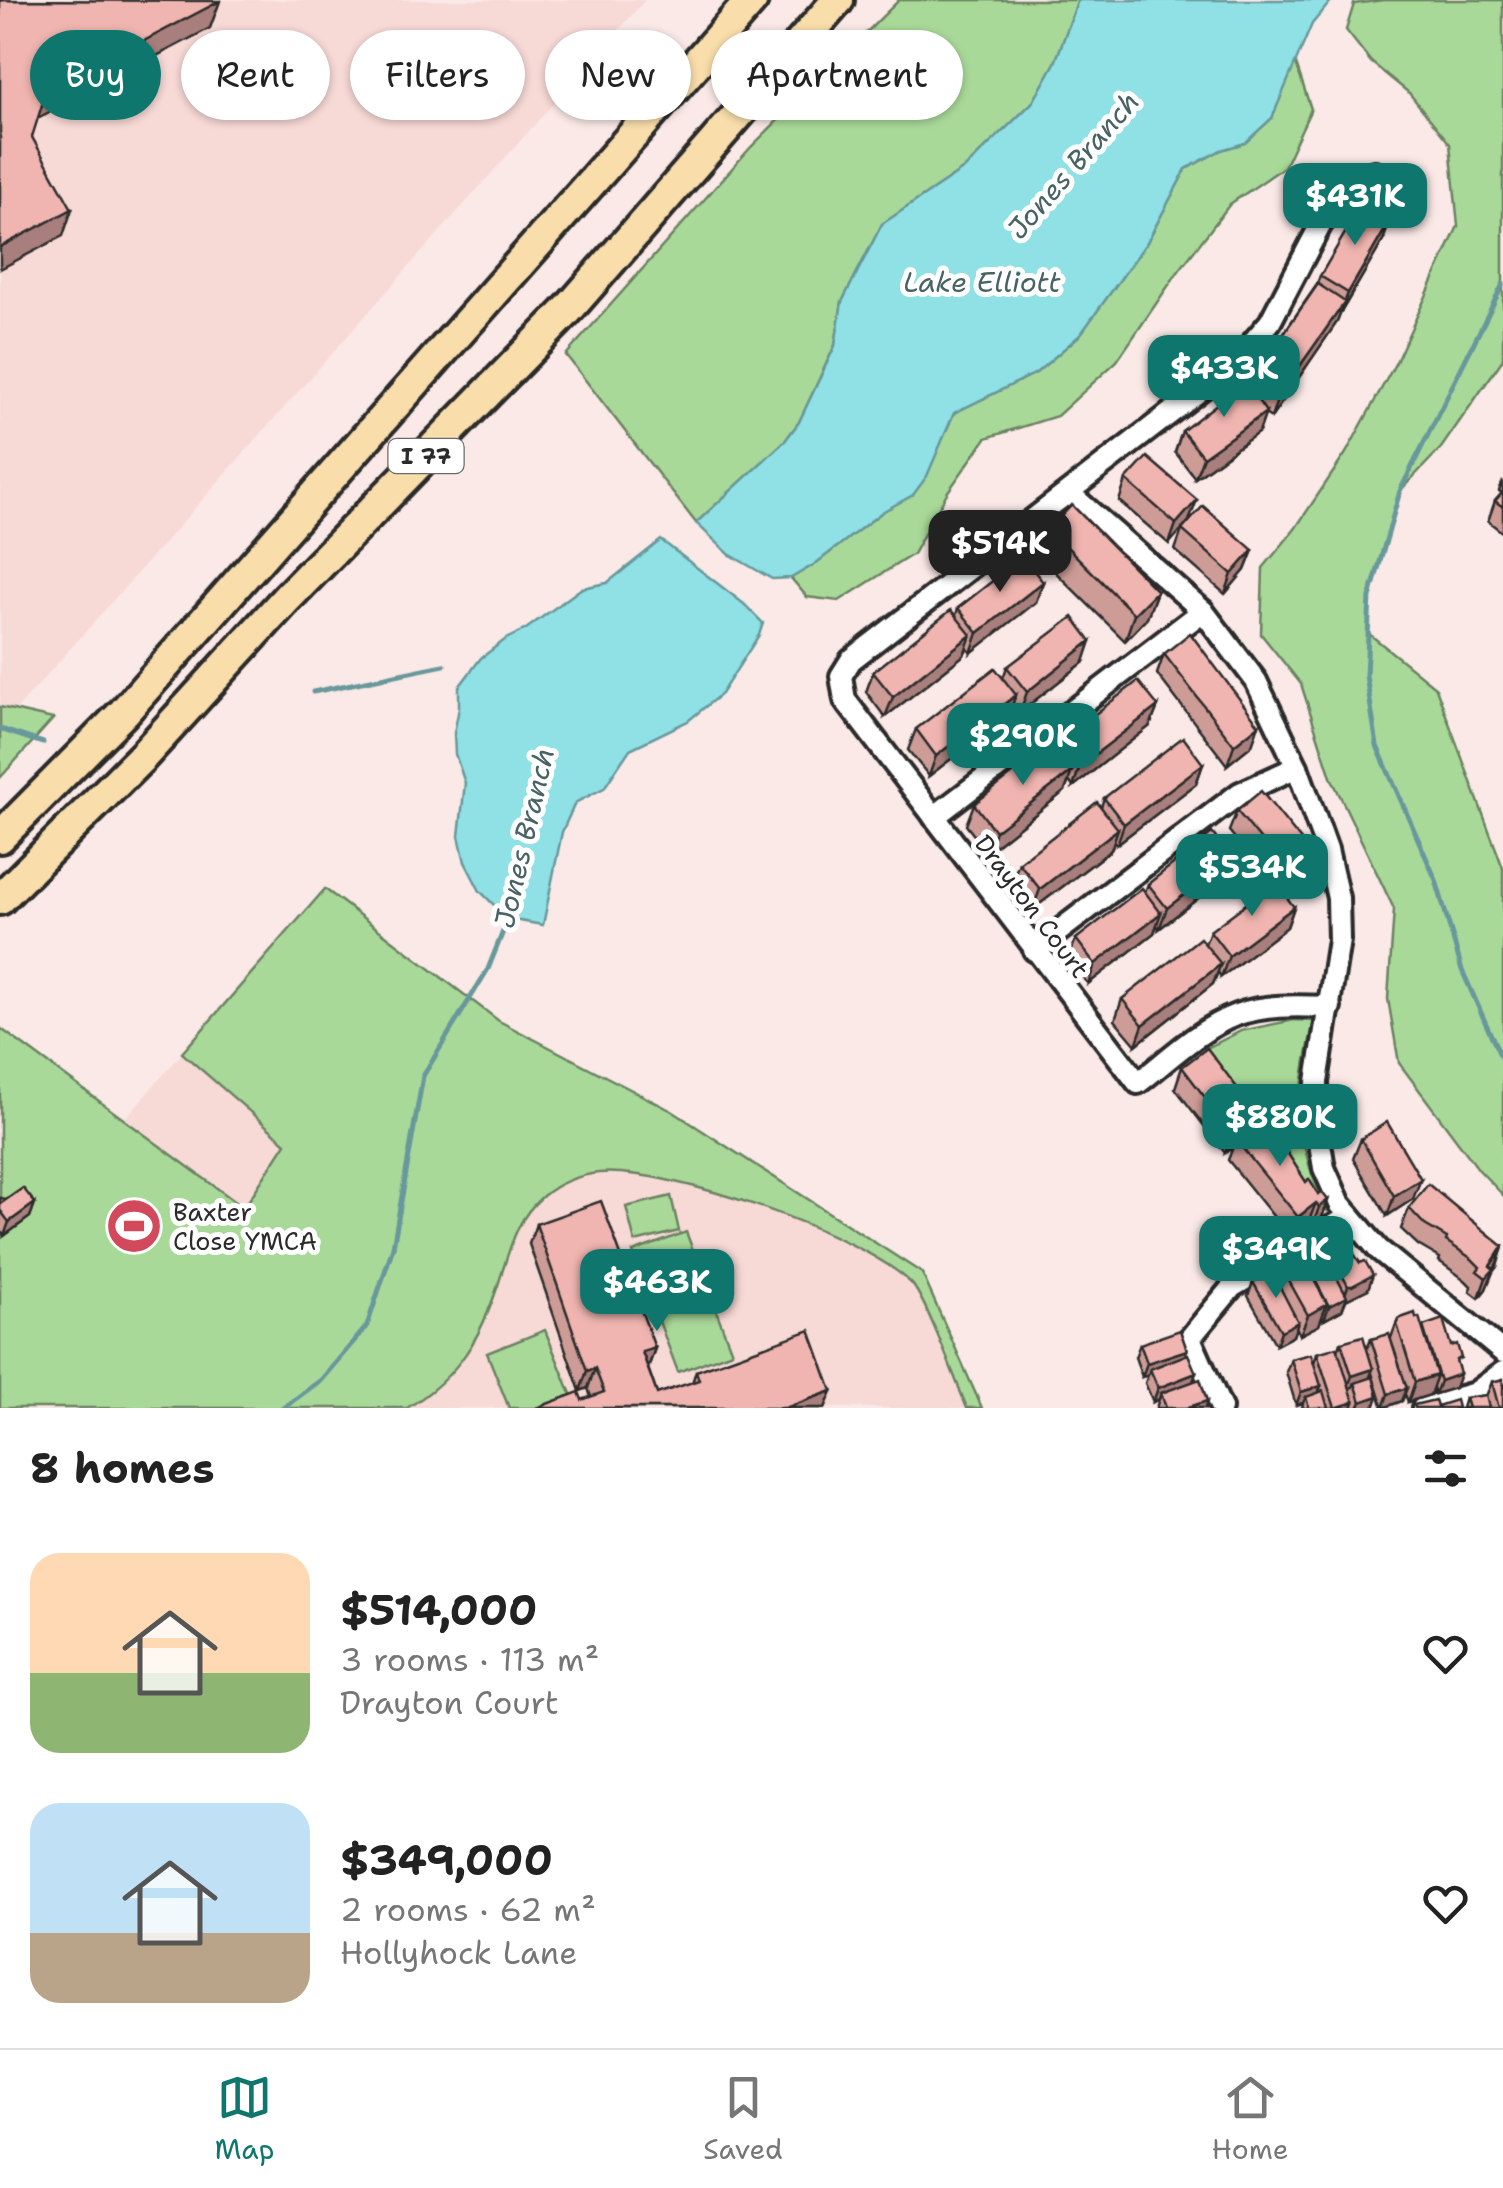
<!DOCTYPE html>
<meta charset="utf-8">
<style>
:root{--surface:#fff;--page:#f6f6f6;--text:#222;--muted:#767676;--line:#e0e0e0;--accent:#0f766e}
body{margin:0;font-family:"Shantell Sans",sans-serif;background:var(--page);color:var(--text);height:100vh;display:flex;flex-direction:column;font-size:38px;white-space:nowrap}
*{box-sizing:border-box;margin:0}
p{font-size:32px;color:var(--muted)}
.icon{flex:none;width:55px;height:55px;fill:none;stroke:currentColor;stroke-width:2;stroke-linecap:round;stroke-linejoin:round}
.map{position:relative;height:1408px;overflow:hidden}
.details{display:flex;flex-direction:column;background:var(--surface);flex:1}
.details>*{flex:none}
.guide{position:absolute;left:30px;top:30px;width:1000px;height:90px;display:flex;gap:20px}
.price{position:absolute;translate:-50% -85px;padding:0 22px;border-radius:20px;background:var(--accent);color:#fff;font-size:32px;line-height:65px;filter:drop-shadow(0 2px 5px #0008)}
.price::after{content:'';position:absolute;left:50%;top:60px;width:30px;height:22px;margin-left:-15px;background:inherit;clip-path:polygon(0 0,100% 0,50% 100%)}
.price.on{background:#222;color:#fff}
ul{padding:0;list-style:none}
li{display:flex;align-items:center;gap:30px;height:250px;padding:0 30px}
li span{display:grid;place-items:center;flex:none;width:280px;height:200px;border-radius:30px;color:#555}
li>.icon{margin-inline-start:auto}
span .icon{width:120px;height:120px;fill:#fffc;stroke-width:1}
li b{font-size:42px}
h2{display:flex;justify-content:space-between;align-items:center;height:120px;padding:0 30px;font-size:42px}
.tag{padding:0 35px;border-radius:45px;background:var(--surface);box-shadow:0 2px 8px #0004;font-size:35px;line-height:90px}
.tag.on{background:var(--accent);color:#fff}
.dock{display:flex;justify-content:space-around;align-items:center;height:140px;border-top:2px solid var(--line);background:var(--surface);font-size:28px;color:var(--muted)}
.dock a{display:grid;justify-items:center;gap:5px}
.dock .on{color:var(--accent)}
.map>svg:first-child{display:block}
</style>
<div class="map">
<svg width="1503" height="1408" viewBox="0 0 1503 1408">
<rect width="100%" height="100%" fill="#fae9e7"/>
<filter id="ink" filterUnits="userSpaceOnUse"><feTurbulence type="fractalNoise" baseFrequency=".01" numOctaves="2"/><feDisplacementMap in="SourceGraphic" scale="20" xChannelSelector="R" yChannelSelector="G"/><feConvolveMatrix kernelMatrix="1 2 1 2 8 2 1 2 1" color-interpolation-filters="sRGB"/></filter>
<g filter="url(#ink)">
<g fill="#f7d9d6">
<path d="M0,0H645L0,728Z"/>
<path d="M325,889L499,1021L672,1111L922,1273L981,1408H171L291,1243L123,1121Z"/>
</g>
<g fill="#a9d999" stroke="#6a8262" stroke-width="2.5">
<path d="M899,0H1078L1055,63L1033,102L964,169L882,224L842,302L835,345L799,422L785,441L696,523L566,355L751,147Z"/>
<path d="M1383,0H1503V359L1441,448L1400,491L1370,597L1368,633L1436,688L1503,868V1195L1479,1170L1399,1063L1388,999L1394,909L1331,777L1301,684L1261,634L1263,568L1295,529L1346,453L1396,362L1458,226L1450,144L1409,93L1371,62L1346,30L1354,4Z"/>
<path d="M1295,61L1311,109L1284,167L1230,204L1175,276L1117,361L1057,416L986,438L947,493L913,554L839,601L807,597L791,578L815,564L882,512L913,494L954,413L1036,373L1080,335L1147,242L1186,169L1221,150L1245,143L1272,118Z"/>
<path d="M0,707L53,719L0,778Z"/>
<path d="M325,889L499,1021L672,1111L922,1273L982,1408H967C957,1384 925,1297 911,1283C862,1234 667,1167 599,1173C579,1175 558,1183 543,1196C515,1220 510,1249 499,1282C481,1338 458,1377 407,1408H0V1028L244,1208L286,1143L182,1053Z"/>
<path d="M1294,1020L1314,1021C1297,1097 1292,1140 1328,1212L1205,1049L1241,1031Z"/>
<path d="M671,1196L679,1231L635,1242L626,1207Z"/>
<path d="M686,1232L732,1352L678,1372L633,1252Z"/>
<path d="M545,1330L574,1401L558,1408H509L487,1353Z"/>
</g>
<g fill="#8fe1e6" stroke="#67989b" stroke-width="2.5">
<path d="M1078,0H1332L1312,24L1272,118L1245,143L1221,150L1186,169L1147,242L1080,335L1036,373L954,413L927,476L913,495L882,512L815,564L791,578L772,579L729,554L696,523L785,441L799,422L835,346L842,302L882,224L964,169L1033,102L1055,63Z"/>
<path d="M661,540L744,604L763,623L759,635L721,694L688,721L630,749L604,788L575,803L562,832L543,925L508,919L480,891L465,862L459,836L465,783L455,754L454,733L459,708V687L481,658L506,639L526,629L582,588L607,583Z"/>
</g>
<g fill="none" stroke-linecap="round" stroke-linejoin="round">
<g stroke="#67989b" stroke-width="5">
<path d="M1503,284L1400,491L1370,597L1366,675L1377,746L1436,880L1462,970L1503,1062"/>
<path d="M313,692L444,665"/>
<path d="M0,729L43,743"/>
<path d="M283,1408L321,1380L367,1326L393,1247L423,1076L488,969L508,919"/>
</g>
<g stroke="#2b2b2b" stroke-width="28">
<g id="minor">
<path d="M1069,493L1203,611L1256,681L1297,767L1327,850L1338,898L1339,940L1317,1082L1318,1131L1324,1168L1340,1204L1378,1249L1503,1352"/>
<path d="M934,817L1203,611"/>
<path d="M1034,950L1240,793L1297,767"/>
<path d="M1330,1007C1300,1006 1265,1004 1236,1015C1199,1029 1168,1060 1138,1083L845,700L841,676L851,660L1234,364L1270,322L1321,224L1344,196L1374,172"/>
<path d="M1221,1408L1190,1338L1232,1287L1350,1216"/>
<path d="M1423,1408L1475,1393L1503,1372"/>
</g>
</g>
<g stroke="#2b2b2b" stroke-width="38">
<g id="highway">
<path d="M0,837L124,712L752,0"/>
<path d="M0,899L143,756L287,598L566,312L838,0"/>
</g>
</g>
<use href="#minor" stroke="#fff" stroke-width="20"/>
<use href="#highway" stroke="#f9ddab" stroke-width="30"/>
</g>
<g fill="#ce9c97" stroke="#2b2b2b" stroke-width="2.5">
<path d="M1383,241L1341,312L1337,322L1271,418L1265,414L1259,432L1195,478L1175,452L1182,431L1249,388L1252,379L1316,286L1320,276Z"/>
<path d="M1126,480L1197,500L1169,544L1119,501Z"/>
<path d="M1503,481V533L1488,521L1495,501L1502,493L1499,491Z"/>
<path d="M1049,529L1157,591L1147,618L1125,641L1039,556Z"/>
<path d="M1182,530L1253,550L1245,570L1225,594L1175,550Z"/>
<path d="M1043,582L1036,602L971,653L967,648L964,655L885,717L866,692L873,672L956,615L958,608Z"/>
<path d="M1164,654L1252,745L1227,765L1157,674Z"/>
<path d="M1084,662L1020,712L1013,703L1008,715L929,776L908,750L916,729L1003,678L1007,667Z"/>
<path d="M1158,706L1150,726L1073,787L1069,781L1065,791L987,852L966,825L974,804L1057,751L1060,741Z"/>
<path d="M1203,764L1196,784L1117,844L1114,841L1111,850L1033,909L1011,883L1019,863L1101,807L1104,798Z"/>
<path d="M1237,811L1303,843L1296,863L1271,882L1229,831Z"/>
<path d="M1224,878L1159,929L1157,925L1154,933L1088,984L1068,959L1076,939L1145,892L1148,884Z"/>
<path d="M1294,907L1287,927L1221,977L1218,972L1213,984L1136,1045L1115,1020L1122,999L1205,944L1210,931Z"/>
<path d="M1182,1067L1257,1114L1252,1127L1318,1194L1328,1200L1321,1220L1312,1227L1308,1223L1290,1237L1228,1160L1233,1147L1225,1153L1175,1088Z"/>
<path d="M1361,1139L1413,1199L1387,1216L1353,1159Z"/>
<path d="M0,1198L35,1203L30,1217L4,1236L0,1230Z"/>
<path d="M1409,1208L1503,1246L1497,1267L1492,1273L1486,1289L1479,1298L1470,1291L1471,1286L1465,1280L1439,1261L1440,1258L1418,1245L1401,1229Z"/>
<path d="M536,1224L655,1348L648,1368L657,1394L692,1383L696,1371L832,1391L825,1408H536L582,1400L591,1397L588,1388L580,1391L529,1244Z"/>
<path d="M1325,1243L1368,1289L1346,1300L1342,1310L1324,1320L1322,1317L1319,1325L1300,1335L1296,1327L1293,1336L1276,1345L1248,1296L1253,1282L1274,1276L1279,1263L1323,1251Z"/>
<path d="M1416,1318L1422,1327L1458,1366L1455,1388L1435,1394L1433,1387L1430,1395L1408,1402L1405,1394L1402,1401L1383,1408L1372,1373L1370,1378L1374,1408H1353V1406L1352,1408H1302L1303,1403L1296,1405L1286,1372L1291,1359L1314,1363L1317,1353L1338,1351L1341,1342L1367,1349L1371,1339L1391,1338L1398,1319Z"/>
<path d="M1140,1344L1187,1350L1185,1355L1193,1382L1207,1401L1205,1408H1156L1159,1399L1153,1402L1145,1383L1148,1375L1142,1377L1135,1357Z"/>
<path d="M1492,1382L1503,1408H1462L1465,1398L1486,1396Z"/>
</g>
<g fill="#a87f7b" stroke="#2b2b2b" stroke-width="2.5">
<path d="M220,1L210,28L36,119L46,92Z"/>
<path d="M72,209L63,236L0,269V247Z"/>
<path d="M1390,221L1383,241L1341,312L1337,322L1271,418L1278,397L1344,303L1348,293Z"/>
<path d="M1266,412L1259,432L1195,478L1203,457Z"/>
<path d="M1197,500L1189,521L1169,544L1176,524Z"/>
<path d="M1253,550L1245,570L1225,594L1232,574Z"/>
<path d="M1043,582L1036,602L971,653L978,633Z"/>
<path d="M1157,591L1147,618L1125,641L1134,614Z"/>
<path d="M971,635L964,655L885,717L893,697Z"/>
<path d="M1091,641L1084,662L1020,712L1027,692Z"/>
<path d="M1016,695L1008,715L929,776L936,756Z"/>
<path d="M1158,706L1150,726L1073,787L1080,766Z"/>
<path d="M1259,725L1252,745L1227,765L1234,745Z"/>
<path d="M1203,764L1196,784L1117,844L1124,824Z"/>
<path d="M1072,771L1065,791L987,852L995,831Z"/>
<path d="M1118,829L1111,850L1033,909L1040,889Z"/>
<path d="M1303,843L1296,863L1271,882L1278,861Z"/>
<path d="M1232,858L1224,878L1159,929L1167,908Z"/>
<path d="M1294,907L1287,927L1221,977L1229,956Z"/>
<path d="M1161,913L1154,933L1088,984L1095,964Z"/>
<path d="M1221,964L1213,984L1136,1045L1143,1025Z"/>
<path d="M1257,1114L1249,1134L1236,1140L1233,1147L1225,1153L1232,1133Z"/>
<path d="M1421,1179L1413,1199L1387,1216L1394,1196Z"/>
<path d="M1328,1200L1321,1220L1312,1227L1319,1207Z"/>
<path d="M35,1203L30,1217L4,1236L9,1222Z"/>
<path d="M1316,1203L1308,1223L1290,1237L1298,1217Z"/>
<path d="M1503,1248L1486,1289L1479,1298L1490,1266Z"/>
<path d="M1373,1275L1368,1289L1346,1300L1342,1310L1324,1320L1329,1306L1344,1298L1348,1286Z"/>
<path d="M1327,1304L1319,1325L1300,1335L1308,1315Z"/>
<path d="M1298,1322L1293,1336L1276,1345L1281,1331Z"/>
<path d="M655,1348L648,1368L642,1352Z"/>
<path d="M1187,1350L1182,1363L1150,1369L1148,1375L1142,1377L1147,1363Z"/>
<path d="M595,1368L588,1388L580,1391L587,1371Z"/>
<path d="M1373,1369L1368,1382L1355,1383L1353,1387L1347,1389L1352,1376Z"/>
<path d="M1196,1373L1191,1387L1161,1393L1159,1399L1153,1402L1158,1388Z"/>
<path d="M1460,1374L1455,1388L1435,1394L1440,1381Z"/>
<path d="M1437,1375L1430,1395L1408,1402L1415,1382Z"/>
<path d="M1321,1386L1316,1399L1306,1397L1303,1403L1296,1405L1301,1392Z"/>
<path d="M1407,1388L1402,1401L1383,1408L1388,1394Z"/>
<path d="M832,1391L825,1408H785Z"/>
<path d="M1378,1396L1374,1408H1358L1361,1402Z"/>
<path d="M1207,1401L1205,1408H1186Z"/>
<path d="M1354,1402L1352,1408H1334Z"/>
</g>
<g fill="#f0b5b0" stroke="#2b2b2b" stroke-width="2.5">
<path d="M0,0L220,1L46,92L32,137L72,209L0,247Z"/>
<path d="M1362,204L1390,221L1348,293L1320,276Z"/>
<path d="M1318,284L1345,302L1278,397L1252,379Z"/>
<path d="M1245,382L1266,412L1203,457L1182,431Z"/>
<path d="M1147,457L1197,500L1176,524L1126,480Z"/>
<path d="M1503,492V507L1495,501Z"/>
<path d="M1072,505L1157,591L1134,614L1049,529Z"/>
<path d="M1203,506L1253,550L1232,574L1182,530Z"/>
<path d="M1023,557L1043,582L978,633L958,608Z"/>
<path d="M951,610L971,635L893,697L873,672Z"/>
<path d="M1073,617L1091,641L1027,692L1007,667Z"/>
<path d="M1190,633L1259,725L1234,745L1164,654Z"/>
<path d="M995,668L1016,695L936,756L916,729Z"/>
<path d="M1138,681L1158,706L1080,766L1060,741Z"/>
<path d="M1183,737L1203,764L1124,824L1104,798Z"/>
<path d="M1052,744L1072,771L995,831L974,804Z"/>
<path d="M1261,791L1303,843L1278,861L1237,811Z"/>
<path d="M1097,802L1118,829L1040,889L1019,863Z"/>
<path d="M1212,833L1232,858L1167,908L1148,884Z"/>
<path d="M1275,882L1294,907L1229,956L1210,931Z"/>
<path d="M1142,888L1161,913L1095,964L1076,939Z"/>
<path d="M1200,938L1221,964L1143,1025L1122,999Z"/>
<path d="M1207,1048L1257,1114L1232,1133L1182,1067Z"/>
<path d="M1260,1121L1283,1146L1306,1182L1309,1179L1318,1194L1321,1191L1328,1200L1319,1207L1316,1203L1298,1217L1236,1140Z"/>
<path d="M1387,1122L1421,1179L1394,1196L1361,1139Z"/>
<path d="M1428,1184L1503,1246L1490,1266L1494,1269L1486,1278L1477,1271L1480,1267L1472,1259L1446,1241L1447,1238L1425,1225L1409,1208Z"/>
<path d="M23,1188L35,1203L9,1222L0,1210V1204Z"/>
<path d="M601,1201L655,1348L642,1352L657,1394L699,1380L696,1371L810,1330L832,1391L785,1408H536L579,1392L582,1400L604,1392L595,1368L587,1371L536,1224Z"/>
<path d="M1341,1234L1360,1263L1365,1261L1373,1275L1352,1286H1348L1325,1243Z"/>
<path d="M1320,1246L1347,1297L1329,1306L1302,1256Z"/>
<path d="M1299,1252L1327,1304L1308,1315L1279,1263Z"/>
<path d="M1272,1272L1298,1322L1281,1331L1253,1282Z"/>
<path d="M1415,1313L1416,1318L1419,1317L1437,1375L1415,1382L1397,1324L1398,1319Z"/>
<path d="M1443,1319L1451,1346L1457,1344L1461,1358L1456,1360L1460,1374L1440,1381L1423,1326Z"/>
<path d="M1180,1330L1187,1350L1147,1363L1140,1344Z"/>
<path d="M1389,1334L1407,1388L1388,1394L1371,1339Z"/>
<path d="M1363,1336L1373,1369L1352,1376L1341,1342Z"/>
<path d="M1337,1347L1354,1402L1335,1408L1317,1353Z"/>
<path d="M1188,1354L1196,1373L1158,1388L1150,1369Z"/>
<path d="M1311,1354L1321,1386L1301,1392L1291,1359Z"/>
<path d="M1373,1377L1378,1396L1361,1402L1355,1383Z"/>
<path d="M1200,1379L1207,1401L1186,1408H1166L1161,1393Z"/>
<path d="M1503,1379V1408H1499L1492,1382Z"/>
<path d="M1323,1391L1328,1408H1309L1306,1397Z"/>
<path d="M1486,1395L1489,1408H1468L1465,1398Z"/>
<path d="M1435,1400L1438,1408H1415L1414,1405Z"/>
<path d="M1456,1400L1458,1408H1438L1437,1406Z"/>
</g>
</g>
<defs>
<g id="stadium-disc" transform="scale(2.875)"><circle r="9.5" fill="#d1495b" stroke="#fff"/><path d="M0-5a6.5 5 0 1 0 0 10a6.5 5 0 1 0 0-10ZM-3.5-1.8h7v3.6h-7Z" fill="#fff"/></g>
</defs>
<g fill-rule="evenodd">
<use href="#stadium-disc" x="134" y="1226"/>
</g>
<g text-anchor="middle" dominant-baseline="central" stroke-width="10" stroke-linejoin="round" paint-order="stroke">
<rect fill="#fff" stroke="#6b6b6b" stroke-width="2.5" x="388.5" y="439" width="75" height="34" rx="8"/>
<g font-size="22" font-weight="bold" fill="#2b2b2b">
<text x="426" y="456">I 77</text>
</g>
<g font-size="25" fill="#2b2b2b" stroke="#fff">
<text transform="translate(1032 906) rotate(53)">Drayton Court</text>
</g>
<g font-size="25" fill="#2b2b2b" stroke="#fff" text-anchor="start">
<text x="173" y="1212">Baxter<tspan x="173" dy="29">Close YMCA</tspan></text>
</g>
<g font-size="28" font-style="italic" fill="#496263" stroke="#fff">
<text transform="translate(1073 165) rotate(-49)">Jones Branch</text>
<text x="982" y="282">Lake Elliott</text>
<text transform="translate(524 838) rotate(-77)">Jones Branch</text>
</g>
</g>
</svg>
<b class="price" style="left:1355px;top:248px">$431K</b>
<b class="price" style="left:1224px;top:420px">$433K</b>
<b class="price on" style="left:1000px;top:595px">$514K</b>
<b class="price" style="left:1023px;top:788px">$290K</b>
<b class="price" style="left:1252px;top:919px">$534K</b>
<b class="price" style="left:1280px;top:1169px">$880K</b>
<b class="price" style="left:1276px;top:1301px">$349K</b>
<b class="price" style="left:657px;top:1334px">$463K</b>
<div class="guide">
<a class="tag on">Buy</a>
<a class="tag">Rent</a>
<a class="tag">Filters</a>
<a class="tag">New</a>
<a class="tag">Apartment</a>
</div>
</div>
<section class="details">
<h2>8 homes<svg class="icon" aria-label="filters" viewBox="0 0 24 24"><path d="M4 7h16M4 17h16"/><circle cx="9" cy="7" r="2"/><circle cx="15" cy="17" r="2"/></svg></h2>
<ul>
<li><span style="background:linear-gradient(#ffd9b3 60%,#8fb573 0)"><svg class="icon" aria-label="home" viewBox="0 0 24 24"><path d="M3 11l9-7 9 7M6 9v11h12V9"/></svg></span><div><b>$514,000</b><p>3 rooms · 113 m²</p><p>Drayton Court</p></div><svg class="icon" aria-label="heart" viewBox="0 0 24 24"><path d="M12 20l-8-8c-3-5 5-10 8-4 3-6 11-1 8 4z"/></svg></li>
<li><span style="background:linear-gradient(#bfe0f5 65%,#b9a48a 0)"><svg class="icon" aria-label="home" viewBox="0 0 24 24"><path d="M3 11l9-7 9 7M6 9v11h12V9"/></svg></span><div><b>$349,000</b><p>2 rooms · 62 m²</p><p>Hollyhock Lane</p></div><svg class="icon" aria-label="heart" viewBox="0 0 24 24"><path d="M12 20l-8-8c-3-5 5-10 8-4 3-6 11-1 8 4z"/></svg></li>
</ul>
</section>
<nav class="dock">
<a class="on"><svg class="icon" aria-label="map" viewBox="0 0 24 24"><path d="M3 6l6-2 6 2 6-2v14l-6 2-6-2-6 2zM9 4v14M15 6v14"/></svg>Map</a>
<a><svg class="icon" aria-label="saved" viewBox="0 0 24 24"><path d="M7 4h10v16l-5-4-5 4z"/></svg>Saved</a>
<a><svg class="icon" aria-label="home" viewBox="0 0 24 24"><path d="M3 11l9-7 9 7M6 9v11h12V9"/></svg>Home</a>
</nav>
